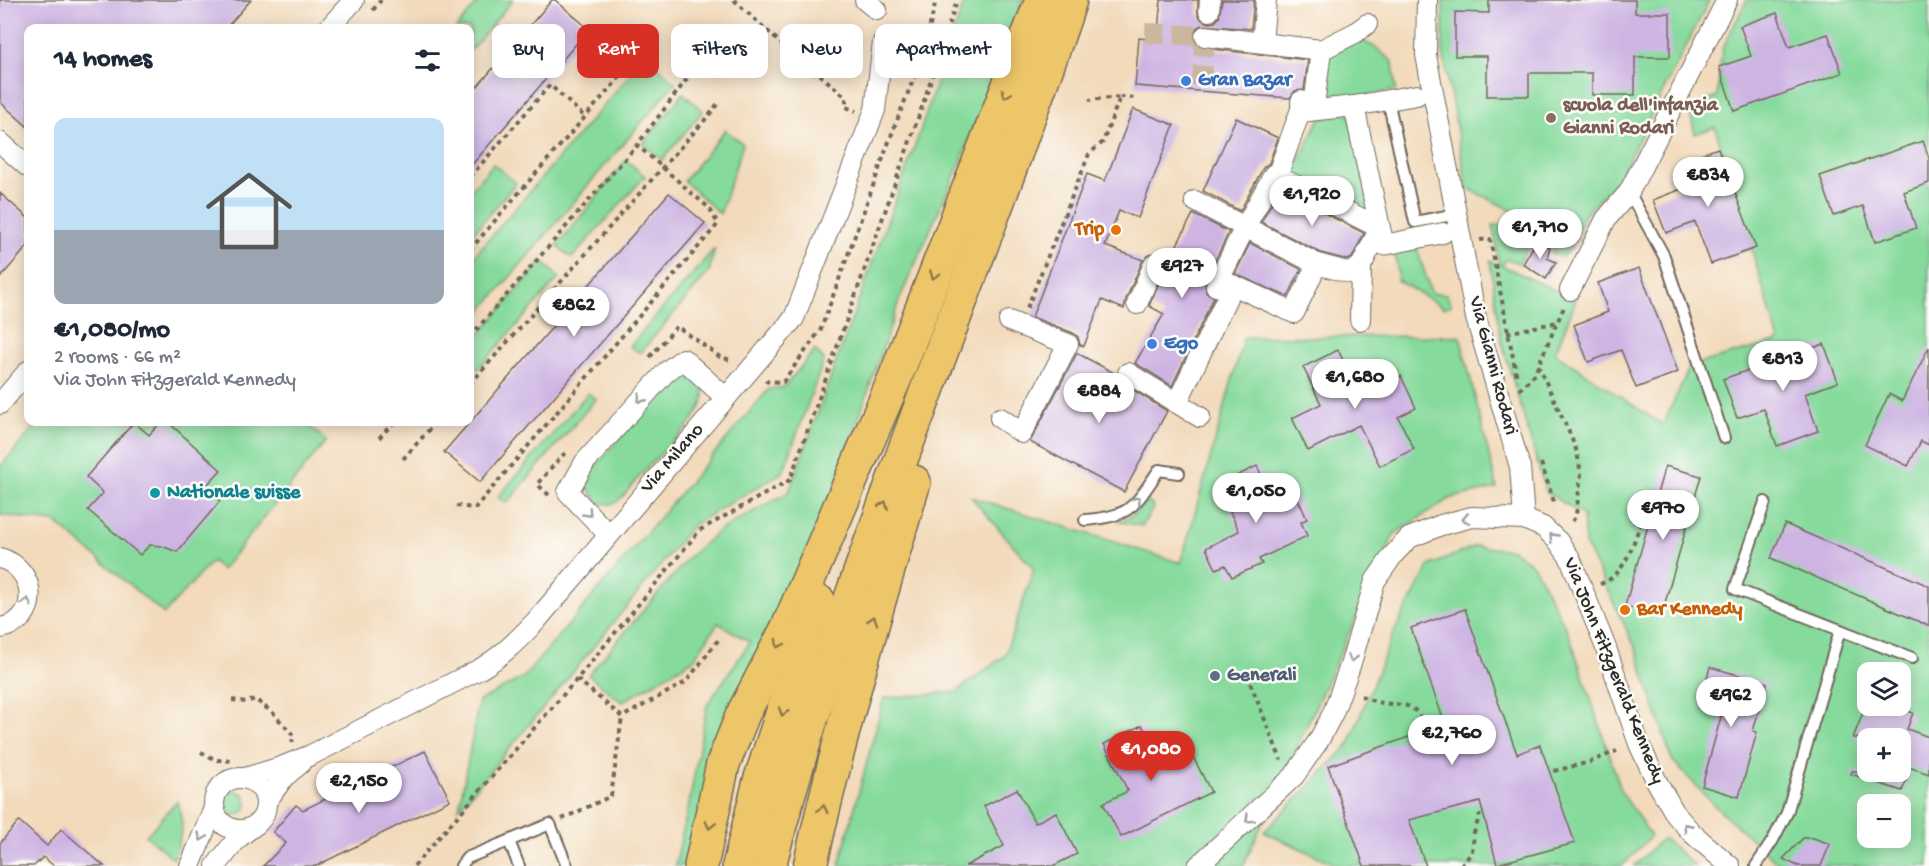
<!DOCTYPE html>
<meta charset="utf-8">
<style>
:root{--surface:#fff;--page:#f6f6f7;--text:#1f2937;--muted:#747a83;--line:#e0e1e3;--accent:#d93025}
body{margin:0;font-family:"Gochi Hand",sans-serif;background:var(--page);color:var(--text);height:100vh;display:flex;flex-direction:column;font-size:22px;white-space:nowrap}
*{box-sizing:border-box;margin:0}
p{font-size:20px;color:var(--muted)}
.icon{flex:none;width:33px;height:33px;fill:none;stroke:currentColor;stroke-width:2;stroke-linecap:round;stroke-linejoin:round}
.map{position:relative;flex:1;overflow:hidden}
.sheet{position:absolute;left:24px;top:24px;width:450px;height:402px;display:flex;flex-direction:column;background:var(--surface);border-radius:12px;box-shadow:0 3px 15px #0003}
.sheet>*{flex:none}
.banner{position:absolute;left:492px;top:24px;width:570px;height:54px;display:flex;gap:12px}
.controls{position:absolute;left:1857px;top:662px;display:grid;gap:12px}
.controls a{display:grid;place-items:center;width:54px;height:54px;border-radius:12px;background:var(--surface);box-shadow:0 3px 15px #0003;font-size:30px}
.price{position:absolute;translate:-50% -51px;padding:0 14px;border-radius:21px;background:#fff;color:#222;font-size:20px;line-height:39px;filter:drop-shadow(0 2px 3px #0008)}
.price::after{content:'';position:absolute;left:50%;top:36px;width:18px;height:14px;margin-left:-9px;background:inherit;clip-path:polygon(0 0,100% 0,50% 100%)}
.price.on{background:var(--accent);color:#fff}
ul{padding:0;list-style:none}
li{display:grid;align-content:center;gap:12px;height:318px;padding:0 30px}
li+li{border-top:2px solid var(--line)}
li span{display:grid;place-items:center;height:186px;border-radius:12px;color:#555}
li>.icon{margin-inline-start:auto}
span .icon{width:108px;height:108px;fill:#fffc;stroke-width:1}
li b{font-size:26px}
h2{display:flex;justify-content:space-between;align-items:center;height:72px;padding:0 30px;font-size:26px}
.chip{padding:0 21px;border-radius:12px;background:var(--surface);box-shadow:0 3px 15px #0003;font-size:21px;line-height:54px}
.chip.on{background:var(--accent);color:#fff}
.map>svg:first-child{display:block}
</style>
<div class="map">
<svg width="1929" height="866" viewBox="0 0 1929 866">
<rect width="100%" height="100%" fill="#fdfcf7"/>
<filter id="ink" filterUnits="userSpaceOnUse"><feTurbulence type="fractalNoise" baseFrequency=".0167" numOctaves="2"/><feDisplacementMap in="SourceGraphic" scale="12" xChannelSelector="R" yChannelSelector="G"/><feConvolveMatrix kernelMatrix="1 2 1 2 8 2 1 2 1" color-interpolation-filters="sRGB"/></filter>
<filter id="wash" filterUnits="userSpaceOnUse"><feTurbulence type="fractalNoise" baseFrequency=".008" numOctaves="4" result="noise"/><feDisplacementMap in="SourceGraphic" scale="24" xChannelSelector="R" yChannelSelector="G"/><feGaussianBlur stdDeviation="1.35" result="paint"/><feColorMatrix in="noise" values="0 0 0 0 0 0 0 0 0 0 0 0 0 0 0 0 0 1.4 0 .05"/><feComposite in="paint" operator="in"/></filter>
<g filter="url(#wash)">
<rect width="100%" height="100%" fill="#f2dabb"/>
<g fill="#85da9c" stroke="#588264" stroke-width="1.5" fill-rule="evenodd">
<path d="M480,0H513L470,51V28H456Z"/>
<path d="M965,0H1023L961,161L900,298L817,540L689,866H675L689,804L707,705L750,642L718,623L693,660L622,702L588,675L690,556L720,530L789,492L917,140Z"/>
<path d="M1443,0L1709,1L1619,178L1586,213L1574,242L1467,188L1443,52Z"/>
<path d="M1747,0H1929V866L1780,865L1714,805L1672,760L1636,649L1585,544L1583,515L1546,492L1501,340L1490,261L1499,264L1493,225L1505,226L1508,215L1572,247L1562,257L1552,255L1553,247L1533,237L1519,263L1508,259L1501,265L1576,300L1555,353L1663,425L1690,366L1779,341L1715,127L1695,134L1689,109L1717,97L1722,49ZM1868,672H1900V705H1868ZM1868,738H1900V771H1868ZM1868,804H1900V837H1868Z"/>
<path d="M1358,39L1375,47L1393,62L1396,90L1322,104L1324,57Z"/>
<path d="M646,56L675,83L470,324V261Z"/>
<path d="M683,93L703,111L662,160L643,144Z"/>
<path d="M1349,113L1372,216L1291,177L1320,118Z"/>
<path d="M725,130L743,144L720,214L684,181Z"/>
<path d="M626,160L645,176L572,258L557,246Z"/>
<path d="M493,164L516,183L470,237V191Z"/>
<path d="M1416,245L1431,293L1446,294L1451,305L1444,308L1397,280L1398,273L1394,249Z"/>
<path d="M715,248L709,272L640,353L630,346Z"/>
<path d="M542,261L559,278L478,369L470,362V346Z"/>
<path d="M1460,336L1497,488L1451,498L1394,534L1243,866H839L884,698L956,692L1005,655L1034,569L971,497L1181,563L1244,337Z"/>
<path d="M815,350L824,360L783,472L693,525L551,699L459,808L479,701L524,677L769,389L784,387Z"/>
<path d="M677,374C683,375 690,376 695,379C728,398 663,451 649,465C638,476 630,491 619,500C612,506 605,504 597,502L588,487L592,470L667,384Z"/>
<path d="M588,393L596,399L507,503L498,497Z"/>
<path d="M39,422H305L326,441L222,570L212,561L164,614L55,522L0,515V467Z"/>
<path d="M1147,501L1154,507L1142,526L1119,522L1130,517Z"/>
<path d="M1475,546L1513,550L1534,566L1569,634L1622,793L1651,836L1622,866H1339L1264,832L1348,746L1393,634L1429,566Z"/>
<circle cx="235" cy="803" r="12"/>
<path d="M177,801C186,825 181,835 174,859L146,836Z"/>
<path d="M1663,838L1695,866H1634Z"/>
</g>
<g id="blocks">
<g fill="#cdb4e3">
<path d="M0,0H251L226,28H28V127L0,102Z"/>
<path d="M552,0H555L589,29L470,167V95Z"/>
<path d="M1161,0H1198V15L1202,20L1209,23L1215,22L1219,17L1222,0H1254L1251,29L1201,25L1195,29L1193,35L1194,41L1204,48L1308,60L1304,90L1295,91L1290,98L1135,86L1139,38L1157,40Z"/>
<path d="M1489,0H1635V13H1670V57H1635V95H1592V73H1529V96H1487V56H1455V12L1489,13Z"/>
<path d="M1777,13L1789,47L1828,34L1842,73L1734,111L1719,67L1751,56L1740,26Z"/>
<path d="M1133,109L1174,125L1138,218L1119,211L1105,246L1143,260L1126,299L1124,309L1102,300L1084,346L1080,345L1078,337L1073,333L1032,317L1087,174L1105,181Z"/>
<path d="M1236,118L1278,138L1269,163L1263,168L1240,211L1203,191Z"/>
<path d="M1923,141L1929,158V183L1904,192L1916,228L1875,242L1863,206L1834,216L1820,176Z"/>
<path d="M1718,148L1756,248L1711,264L1695,222L1666,233L1653,200L1692,185L1682,161Z"/>
<path d="M1279,190L1364,233L1352,258L1348,260L1321,253L1261,222Z"/>
<path d="M0,193L28,218V246L0,278Z"/>
<path d="M669,193L705,223L480,482L444,452Z"/>
<path d="M1193,214L1229,232L1205,281L1206,292L1214,297L1172,386L1135,363L1164,314L1149,306L1165,268Z"/>
<path d="M1537,240L1550,247L1547,258L1556,262L1546,279L1523,264Z"/>
<path d="M1250,243L1301,269L1288,297L1235,274Z"/>
<path d="M1639,268L1678,372L1636,388L1621,350L1588,362L1574,325L1608,312L1598,283Z"/>
<path d="M1824,344L1838,382L1805,394L1818,431L1777,446L1764,409L1737,418L1723,379Z"/>
<path d="M1929,347V445L1921,441L1908,466L1865,445L1889,394L1902,401Z"/>
<path d="M1338,350L1360,395L1401,376L1416,408L1398,417L1414,449L1380,466L1359,425L1308,451L1292,418L1321,404L1303,367Z"/>
<path d="M1077,353L1116,374L1122,383L1167,411L1124,492L1030,442Z"/>
<path d="M134,422L149,435L161,422H168L221,470L205,487L220,501L177,552L162,546L150,545L140,555L88,510L103,493L86,477Z"/>
<path d="M1257,466L1276,506L1297,497L1307,519L1301,522L1307,536L1259,559L1262,564L1232,577L1225,565L1216,569L1206,548L1239,531L1221,493L1234,488L1228,480Z"/>
<path d="M1665,466L1701,476L1661,617L1625,606Z"/>
<path d="M1785,524L1929,586V626L1771,558Z"/>
<path d="M1465,609L1517,754L1540,745L1575,843L1497,864L1480,802L1409,820L1426,866H1364L1328,766L1445,724L1411,628Z"/>
<path d="M1710,667L1767,683L1753,731L1757,732L1739,797L1702,786L1722,713L1699,707Z"/>
<path d="M1866,705H1893L1913,713L1907,729L1929,737V774L1900,764V738H1853Z"/>
<path d="M1142,725L1160,761L1188,747L1211,792L1121,837L1103,803L1128,791L1104,744Z"/>
<path d="M425,751L450,800L316,866H263L286,843L273,832L296,805L303,810Z"/>
<path d="M1852,771H1910L1902,791L1851,774Z"/>
<path d="M1017,789L1035,823L1056,812L1077,854L1053,866H965L1004,846L984,806Z"/>
<path d="M19,821L47,846L61,829L104,866H54L43,857L34,866H0V843Z"/>
<path d="M1803,838H1813L1830,844L1821,866H1798L1783,859Z"/>
</g>
</g>
</g>
<g filter="url(#ink)">
<use href="#blocks" fill-opacity="0" stroke="#71685d" stroke-width="1.5"/>
<g fill="none" stroke-linecap="round" stroke-linejoin="round">
<path stroke="#cab79e" stroke-width="20" stroke-dasharray="20 10" stroke-linecap="butt" d="M1145,33L1205,36L1201,92"/>
<g stroke="#71685d" stroke-width="14">
<g id="lane">
<path d="M1388,100L1415,222L1457,214"/>
<path d="M1629,192L1664,256L1724,438"/>
<path d="M1765,502L1735,589L1912,658"/>
<path d="M1085,520C1133,516 1133,507 1159,470L1179,473"/>
<path d="M509,841L519,866"/>
<path d="M461,866L467,858L550,824L567,866"/>
<path d="M1756,866L1773,840L1787,813L1840,630"/>
</g>
</g>
<g stroke="#71685d" stroke-width="22">
<g id="street">
<path d="M865,0L877,10"/>
<path d="M1427,0L1426,55L1476,318L1520,467L1524,519"/>
<path d="M1209,11L1210,0"/>
<path d="M329,28L354,0"/>
<path d="M1205,36L1321,50"/>
<path d="M1262,42L1266,0"/>
<path d="M1301,105V101L1314,106L1321,50L1355,33L1367,24"/>
<path d="M0,142L28,167"/>
<path d="M1277,176L1380,228L1354,106"/>
<path d="M1195,201L1245,227L1274,174L1277,176L1300,112L1354,106L1417,95"/>
<path d="M1216,286L1245,227L1317,264"/>
<path d="M1570,290L1606,219L1629,192L1727,0"/>
<path d="M1137,304L1154,264"/>
<path d="M1360,320L1361,266L1380,228L1384,245L1443,233"/>
<path d="M1128,373L1177,403"/>
<path d="M0,404L28,371"/>
<path d="M1200,417L1177,403L1233,285L1294,313L1317,264L1350,273L1361,266"/>
<path d="M1000,418L1022,433L1068,344L1009,321"/>
<path d="M608,534L568,492L585,462L666,372L683,359L726,398"/>
<path d="M0,558C38,569 41,622 0,628"/>
<path d="M245,778L281,767L311,755L480,669C502,656 518,640 536,621L794,318L875,110L883,42"/>
<circle cx="240" cy="804" r="26"/>
<path d="M266,802L284,777L300,764"/>
<path d="M190,866L214,808"/>
<path d="M216,866L237,839L251,828"/>
<path d="M1198,866L1294,776L1319,740L1333,713L1350,666L1375,581L1393,555L1409,538L1441,525L1472,517L1524,519L1543,527L1558,541L1570,558L1606,648L1639,744L1657,782L1676,815L1692,833L1730,866"/>
</g>
</g>
<g stroke="#71685d" stroke-width="36">
<g id="highway">
<path d="M701,866L723,764L743,714L788,627L895,378L1042,0"/>
<path d="M739,866L760,781L819,602"/>
<path d="M769,866C832,622 930,388 1016,152C1034,101 1054,51 1070,0"/>
<path d="M810,866C839,736 876,609 914,482"/>
</g>
</g>
<g stroke="#71685d" stroke-width="4" stroke-dasharray="4.5 4.5" stroke-linecap="butt">
<path d="M734,0L787,49L796,67L820,75L846,97V107L856,111"/>
<path d="M373,10L381,0"/>
<path d="M1120,97L1136,98"/>
<path d="M470,177L550,85L586,118"/>
<path d="M1480,240L1490,239L1517,378"/>
<path d="M470,250C529,180 591,111 651,41"/>
<path d="M1027,308L1089,154L1103,142L1120,97L1089,100"/>
<path d="M1507,333L1558,322"/>
<path d="M470,337L637,145L690,75"/>
<path d="M650,357L677,326L720,357L731,360"/>
<path d="M1538,365L1569,432L1577,452L1581,474L1576,515L1571,524"/>
<path d="M766,383L767,381L783,382L821,329L894,128L923,55L936,0"/>
<path d="M470,384L711,113L718,103"/>
<path d="M1519,390L1534,375L1564,307"/>
<path d="M379,438L394,422"/>
<path d="M403,459L436,422"/>
<path d="M1541,463L1555,505"/>
<path d="M549,495L537,484L565,453"/>
<path d="M456,506L475,508L718,224L710,209L637,145"/>
<path d="M1600,584C1625,576 1633,544 1641,522"/>
<path d="M1247,675L1281,760"/>
<path d="M577,679L622,717L686,682L719,639"/>
<path d="M1361,696C1365,697 1369,700 1374,701C1394,708 1412,697 1423,722L1437,719"/>
<path d="M232,700L246,702L255,699L273,713L294,736L292,742"/>
<path d="M201,752L216,760L234,761"/>
<path d="M1554,771L1590,762L1617,751"/>
<path d="M562,819L611,796L622,717"/>
<path d="M414,866L577,679L700,530L790,480L922,107L957,0"/>
<path d="M1461,866L1472,852L1474,833L1480,814"/>
</g>
<use href="#lane" stroke="#fff" stroke-width="10"/>
<use href="#street" stroke="#fff" stroke-width="20"/>
<use href="#highway" stroke="#ecc669" stroke-width="33"/>
</g>
<defs><path id="oneway-chevron" d="M-2-3.5L2.5 0L-2 3.5" fill="none" stroke-width="1.6" stroke-linecap="round" stroke-linejoin="round" transform="scale(1.5)"/></defs>
<g stroke="#8c784a">
<use href="#oneway-chevron" transform="translate(1006 94) rotate(112)"/>
<use href="#oneway-chevron" transform="translate(934 275) rotate(111)"/>
<use href="#oneway-chevron" transform="translate(884 505) rotate(-69)"/>
<use href="#oneway-chevron" transform="translate(873 620) rotate(-73)"/>
<use href="#oneway-chevron" transform="translate(779 644) rotate(119)"/>
<use href="#oneway-chevron" transform="translate(783 712) rotate(108)"/>
<use href="#oneway-chevron" transform="translate(823 809) rotate(-77)"/>
<use href="#oneway-chevron" transform="translate(710 825) rotate(103)"/>
</g>
<g stroke="#a0a0a0">
<use href="#oneway-chevron" transform="translate(641 399) rotate(132)"/>
<use href="#oneway-chevron" transform="translate(1137 500) rotate(-51)"/>
<use href="#oneway-chevron" transform="translate(588 513) rotate(46)"/>
<use href="#oneway-chevron" transform="translate(1466 519) rotate(168)"/>
<use href="#oneway-chevron" transform="translate(1553 537) rotate(-134)"/>
<use href="#oneway-chevron" transform="translate(27 602) rotate(-75)"/>
<use href="#oneway-chevron" transform="translate(1352 658) rotate(107)"/>
<use href="#oneway-chevron" transform="translate(1249 819) rotate(136)"/>
<use href="#oneway-chevron" transform="translate(1687 827) rotate(-132)"/>
<use href="#oneway-chevron" transform="translate(202 837) rotate(112)"/>
</g>
</g>
<g fill="#3f7fe0" stroke="#fdfcf7" stroke-width="2">
<circle cx="1186" cy="81" r="6"/>
<circle cx="1152" cy="344" r="6"/>
</g>
<circle fill="#8d6e63" stroke="#fdfcf7" stroke-width="2" cx="1551" cy="118" r="6"/>
<g fill="#e8710a" stroke="#fdfcf7" stroke-width="2">
<circle cx="1116" cy="230" r="6"/>
<circle cx="1625" cy="610" r="6"/>
</g>
<circle fill="#0f9aa8" stroke="#fdfcf7" stroke-width="2" cx="155" cy="493" r="6"/>
<circle fill="#5c6f8a" stroke="#fdfcf7" stroke-width="2" cx="1215" cy="676" r="6"/>
<g text-anchor="middle" dominant-baseline="central" stroke-width="5" stroke-linejoin="round" paint-order="stroke">
<g font-size="20" font-weight="bold" fill="#366cbe" stroke="#fdfcf7" text-anchor="start">
<text x="1198" y="81">Gran Bazar</text>
<text x="1164" y="344">Ego</text>
</g>
<g font-size="20" font-weight="bold" fill="#785e54" stroke="#fdfcf7" text-anchor="start">
<text x="1563" y="106">scuola dell'infanzia<tspan x="1563" dy="23">Gianni Rodari</tspan></text>
</g>
<g font-size="20" font-weight="bold" fill="#c56008" stroke="#fdfcf7" text-anchor="end">
<text x="1104" y="230">Trip</text>
<text x="1637" y="610" text-anchor="start">Bar Kennedy</text>
</g>
<g font-size="20" fill="#2b2b2b" stroke="#fdfcf7">
<text transform="translate(1492 366) rotate(75)">Via Gianni Rodari</text>
<text transform="translate(673 459) rotate(-49)">Via Milano</text>
<text transform="translate(1613 671) rotate(68)">Via John Fitzgerald Kennedy</text>
</g>
<g font-size="20" font-weight="bold" fill="#0d838f" stroke="#fdfcf7" text-anchor="start">
<text x="167" y="493">Nationale suisse</text>
</g>
<g font-size="20" font-weight="bold" fill="#4e5e75" stroke="#fdfcf7" text-anchor="start">
<text x="1227" y="676">Generali</text>
</g>
</g>
</svg>
<div class="controls">
<a><svg class="icon" aria-label="layers" viewBox="0 0 24 24"><path d="M12 4l9 5-9 5-9-5zM3 14l9 5 9-5"/></svg></a>
<a>+</a>
<a>−</a>
</div>
<b class="price" style="left:1708px;top:208px">€834</b>
<b class="price" style="left:1312px;top:227px">€1,920</b>
<b class="price" style="left:1540px;top:260px">€1,710</b>
<b class="price" style="left:1182px;top:299px">€927</b>
<b class="price" style="left:574px;top:338px">€862</b>
<b class="price" style="left:1783px;top:392px">€813</b>
<b class="price" style="left:1355px;top:410px">€1,680</b>
<b class="price" style="left:1099px;top:424px">€884</b>
<b class="price" style="left:1256px;top:524px">€1,050</b>
<b class="price" style="left:1663px;top:541px">€970</b>
<b class="price" style="left:1731px;top:728px">€962</b>
<b class="price" style="left:1452px;top:766px">€2,760</b>
<b class="price on" style="left:1151px;top:782px">€1,080</b>
<b class="price" style="left:359px;top:814px">€2,150</b>
<div class="banner">
<a class="chip">Buy</a>
<a class="chip on">Rent</a>
<a class="chip">Filters</a>
<a class="chip">New</a>
<a class="chip">Apartment</a>
</div>
<section class="sheet">
<h2>14 homes<svg class="icon" aria-label="filters" viewBox="0 0 24 24"><path d="M4 7h16M4 17h16"/><circle cx="9" cy="7" r="2"/><circle cx="15" cy="17" r="2"/></svg></h2>
<ul>
<li><span style="background:linear-gradient(#bfe0f5 60%,#9aa5b1 0)"><svg class="icon" aria-label="home" viewBox="0 0 24 24"><path d="M3 11l9-7 9 7M6 9v11h12V9"/></svg></span><div><b>€1,080/mo</b><p>2 rooms · 66 m²</p><p>Via John Fitzgerald Kennedy</p></div></li>
</ul>
</section>
</div>
